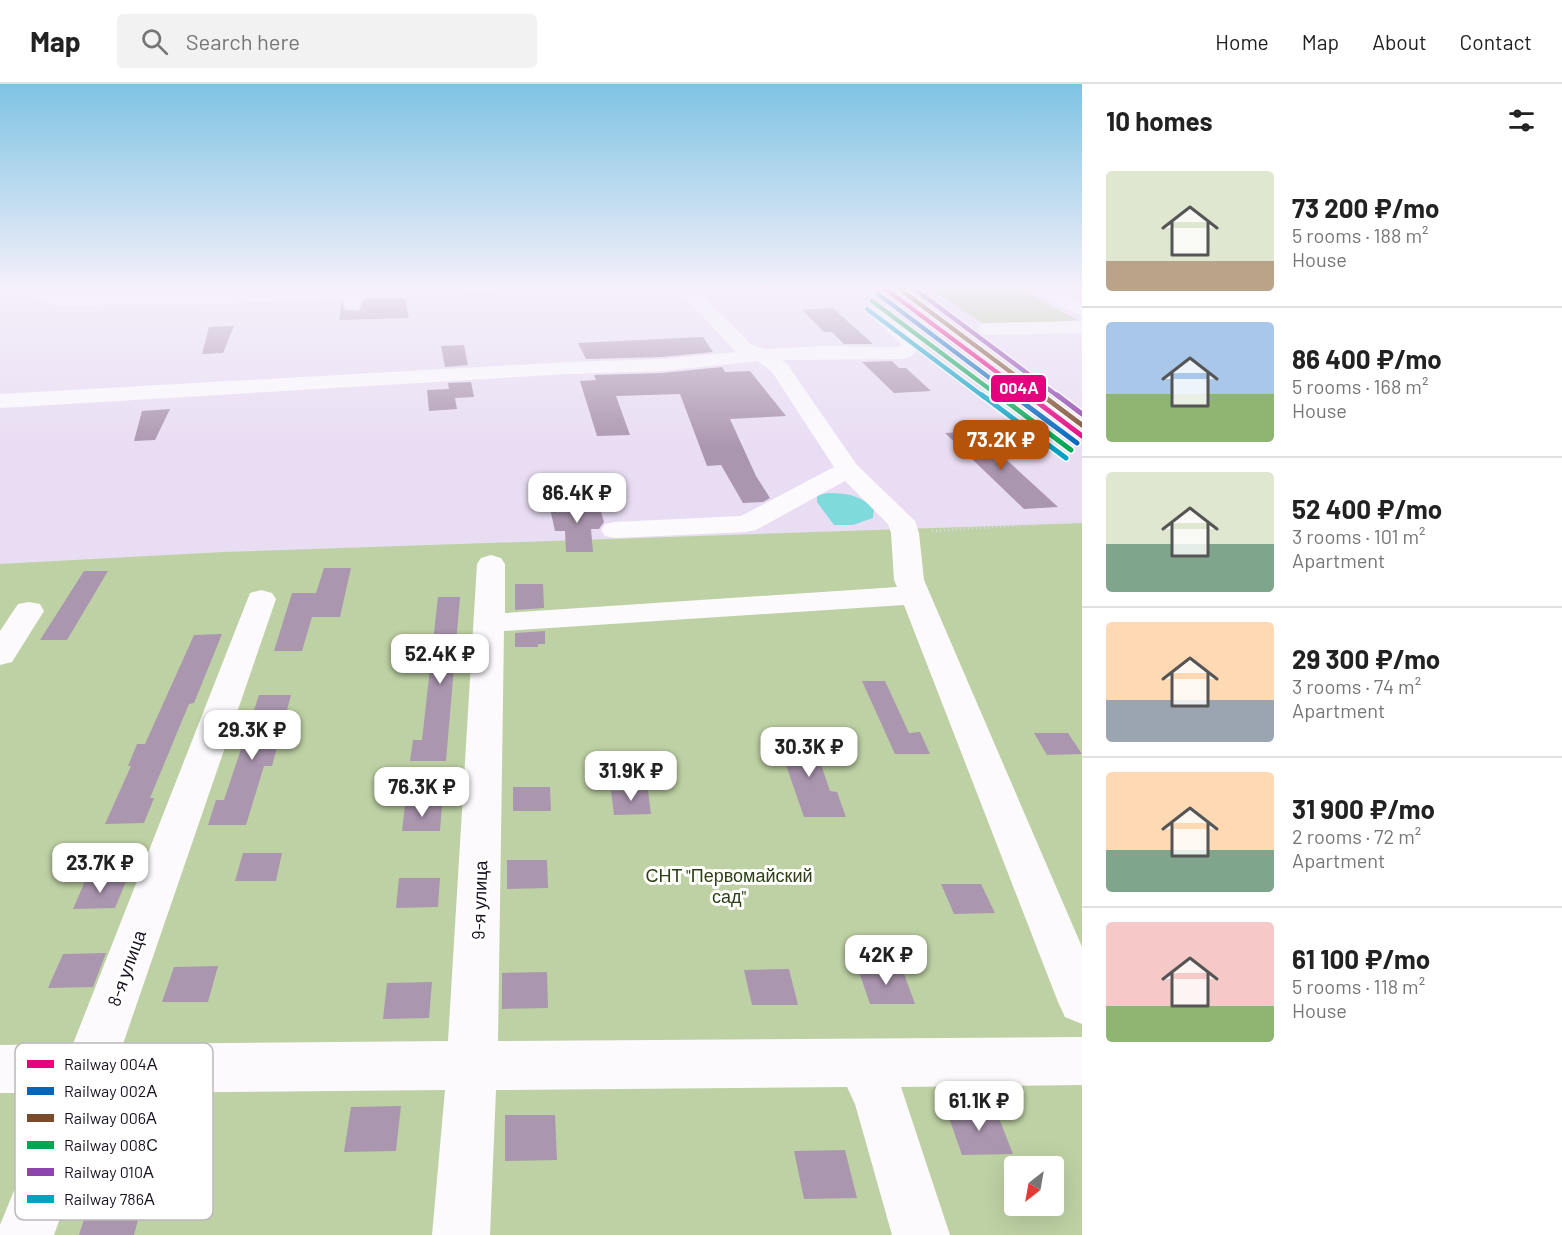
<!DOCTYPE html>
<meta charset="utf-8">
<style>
:root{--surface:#fff;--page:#f2f2f2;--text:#222;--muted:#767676;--line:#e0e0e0;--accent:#b45309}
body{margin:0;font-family:Barlow,sans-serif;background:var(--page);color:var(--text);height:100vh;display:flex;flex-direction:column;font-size:22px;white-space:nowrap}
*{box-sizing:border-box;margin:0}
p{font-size:20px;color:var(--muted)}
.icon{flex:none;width:33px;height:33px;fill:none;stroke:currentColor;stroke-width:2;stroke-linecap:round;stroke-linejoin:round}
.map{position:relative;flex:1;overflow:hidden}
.sheet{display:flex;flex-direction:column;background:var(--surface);width:480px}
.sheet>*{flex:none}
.needle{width:39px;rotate:211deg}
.fabs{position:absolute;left:1004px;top:1072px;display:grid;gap:12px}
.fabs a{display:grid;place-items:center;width:60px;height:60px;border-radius:6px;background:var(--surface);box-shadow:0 6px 24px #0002;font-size:30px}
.price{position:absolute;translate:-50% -51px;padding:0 14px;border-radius:12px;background:#fff;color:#222;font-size:20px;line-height:39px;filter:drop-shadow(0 2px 3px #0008)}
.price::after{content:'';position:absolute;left:50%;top:36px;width:18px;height:14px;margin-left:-9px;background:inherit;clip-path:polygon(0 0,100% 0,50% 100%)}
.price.selected{background:var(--accent);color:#fff}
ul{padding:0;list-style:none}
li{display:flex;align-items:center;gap:18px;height:150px;padding:0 24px}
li+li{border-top:2px solid var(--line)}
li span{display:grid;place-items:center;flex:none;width:168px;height:120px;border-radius:6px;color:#555}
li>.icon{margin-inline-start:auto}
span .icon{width:72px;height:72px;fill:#fffc;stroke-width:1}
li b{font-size:26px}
h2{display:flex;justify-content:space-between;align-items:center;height:72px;padding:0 24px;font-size:26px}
header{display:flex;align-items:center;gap:36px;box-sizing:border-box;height:84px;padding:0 30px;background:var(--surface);border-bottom:2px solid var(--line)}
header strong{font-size:28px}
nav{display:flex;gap:33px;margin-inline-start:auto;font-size:21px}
.search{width:420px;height:54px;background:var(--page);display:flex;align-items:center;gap:15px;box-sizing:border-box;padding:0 21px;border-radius:6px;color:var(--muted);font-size:22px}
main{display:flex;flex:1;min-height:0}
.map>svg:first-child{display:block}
</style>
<header>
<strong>Map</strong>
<div class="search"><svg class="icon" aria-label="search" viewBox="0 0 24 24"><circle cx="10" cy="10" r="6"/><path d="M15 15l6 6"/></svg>Search here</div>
<nav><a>Home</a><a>Map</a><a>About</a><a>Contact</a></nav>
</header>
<main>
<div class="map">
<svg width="1082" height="1151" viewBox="0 0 1082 1151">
<rect width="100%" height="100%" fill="#e9ddf3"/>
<path fill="#bed1a4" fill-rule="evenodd" d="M1082,439V1151H0V480L223,468ZM1014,1083H1053V1122H1014Z"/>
<path fill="#b1c694" d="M928,203H1017L1077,236L1032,240L982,239Z"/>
<path fill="#7fdadb" d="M829,409C848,409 860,412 874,424L873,434L853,441H834L817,418V411Z"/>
<g fill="#ab96af">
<path d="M405,214L409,234L339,236L342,216L345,226L359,227L364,215Z"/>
<path d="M833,224L873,260H844L832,248H824L802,226Z"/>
<path d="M234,242L223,269L202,270L209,243Z"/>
<path d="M703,253L713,268L662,273L586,275L578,259Z"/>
<path d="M464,261L468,281L445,283L441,262Z"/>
<path d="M892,277L899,284H906L931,307L894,309L862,278Z"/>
<path d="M722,283L725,288L750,287L786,332L730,335L756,392L770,414L763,418L743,419L721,381L707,382L680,310L616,312L630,351L597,352L580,297L596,296L594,291L662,289Z"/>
<path d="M471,298L474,313L455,314L457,325L429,327L427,306L449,305L448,299Z"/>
<path d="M170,325L155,356L134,357L142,327Z"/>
<path d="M975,347L1058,423L1024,425L945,349Z"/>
<path d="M598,417L604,438L599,445H591L593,468H566L565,447H555L549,420Z"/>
<path d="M324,484H351L340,533H312L302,567H274L292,509H316Z"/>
<path d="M84,487H108L67,556H40Z"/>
<path d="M515,500H543L544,524L515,526Z"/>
<path d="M438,513H460L446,677H410L413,656H422Z"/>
<path d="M545,547V560H538V563H515V549Z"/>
<path d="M222,550L194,619L189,620L150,714H154L144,739L105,740L131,682H128L137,660H145L194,551Z"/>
<path d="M862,597H885L909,649L920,648L930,670H895Z"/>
<path d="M259,611H291L272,682H264L246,741H208L216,716H224Z"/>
<path d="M1034,649H1068L1082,670L1047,671Z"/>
<path d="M811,651L830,707L837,708L846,733H804L776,652Z"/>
<path d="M513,703H550L551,727H513Z"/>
<path d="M648,706L651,730L614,731L611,707Z"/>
<path d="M442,721L440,747H402L405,722Z"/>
<path d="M243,769H282L276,797H235Z"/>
<path d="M507,776H547L548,804L507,805Z"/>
<path d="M399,794H440L438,823L396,824Z"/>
<path d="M86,795H127L115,824L73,825Z"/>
<path d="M941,800H981L995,829L954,830Z"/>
<path d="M106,869L93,903L48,904L63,870Z"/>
<path d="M218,882L208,918H162L174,883Z"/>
<path d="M902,884L915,920H870L858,885Z"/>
<path d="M789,885L798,921H752L744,886Z"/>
<path d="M547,888L548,924L502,925V889Z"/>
<path d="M432,898L429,934L383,935L387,899Z"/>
<path d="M401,1022L396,1067L344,1068L351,1023Z"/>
<path d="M995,1024L1013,1070L962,1071L946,1025Z"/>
<path d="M505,1031H555L557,1076L505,1077Z"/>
<path d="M845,1066L857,1114L804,1115L794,1067Z"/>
<path d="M145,1109L134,1151H79L92,1110Z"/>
</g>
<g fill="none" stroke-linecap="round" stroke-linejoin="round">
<g stroke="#dcd8df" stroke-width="2" stroke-dasharray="1 2" stroke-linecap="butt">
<path d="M913,203L948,227L968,236"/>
<path d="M933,256L943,255"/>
<path d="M985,265L1051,313"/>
</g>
<g stroke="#dcd8df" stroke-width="3" stroke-dasharray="1 3" stroke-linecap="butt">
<path d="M1049,311L1082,335"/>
<path d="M932,447L1082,437"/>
</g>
<g fill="#fcfafd" fill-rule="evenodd">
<path d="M19,203H35L61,212L218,210L361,203H495L493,207L487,208L362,213L359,225H347L344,221L345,214L218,220L59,222L20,209L17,205Z"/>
<path d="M671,203H690L699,208L751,260L764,265L826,262L898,263L902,261L864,225L867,221H879L924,261L910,273L903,275L782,276L787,280L857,381L915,437L919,449L924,496L1082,863V940L1065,933L1058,918L904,521L504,547L498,957L1082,953V1001L901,1003L950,1151H892L855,1020L847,1003L496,1006L490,1151H432L445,1006L105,1009L54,1151H0V1141L54,1009H0V961L73,960L250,509L261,506L272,509L276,515L123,960L448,957L477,480L481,474L491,471L501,474L505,480V529L897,503L894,496L891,449L888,440L845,397L756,446L746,448L615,454L605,452L601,446L605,440L615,438L741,432L834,383L772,288L758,277L662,287L568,290L0,324V310L568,278L662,275L736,268L687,216Z"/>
<path d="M1029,203H1049L1082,220V232L1031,207Z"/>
<path d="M1082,237V249L987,251L980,249L978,245L980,241L987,239Z"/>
<path d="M29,518L40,520L44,527L12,578L0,581V547L18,520Z"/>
</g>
<g stroke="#fff" stroke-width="7">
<path id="rail-1-far1" d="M883,203L1030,313"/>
</g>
<g stroke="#fff" stroke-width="8">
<path id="rail-1" d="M1028,311L1082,352"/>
</g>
<g stroke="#fff" stroke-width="7">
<path id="rail-2-far1" d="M878,210L1015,313"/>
</g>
<g stroke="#fff" stroke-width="8">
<path id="rail-2" d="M1013,311L1077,359"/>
</g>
<g stroke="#fff" stroke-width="7">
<path id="rail-3-far1" d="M897,203L1044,313"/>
</g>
<g stroke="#fff" stroke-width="8">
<path id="rail-3" d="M1042,311L1082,341"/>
</g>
<g stroke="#fff" stroke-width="7">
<path id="rail-4-far1" d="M872,217L1000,313"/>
</g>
<g stroke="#fff" stroke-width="8">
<path id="rail-4" d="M998,311L1071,366"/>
</g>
<g stroke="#fff" stroke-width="7">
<path id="rail-5-far1" d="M912,203L1059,313"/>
</g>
<g stroke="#fff" stroke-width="8">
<path id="rail-5" d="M1057,311L1082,330"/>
</g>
<g stroke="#fff" stroke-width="7">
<path id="rail-6-far1" d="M867,225L984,313"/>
</g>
<g stroke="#fff" stroke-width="8">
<path id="rail-6" d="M982,311L1066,374"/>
</g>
<use href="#rail-1-far1" stroke="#e5007d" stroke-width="4.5"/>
<use href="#rail-1" stroke="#e5007d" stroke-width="5"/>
<use href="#rail-2-far1" stroke="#0065bd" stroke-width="4.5"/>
<use href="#rail-2" stroke="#0065bd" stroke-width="5"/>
<use href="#rail-3-far1" stroke="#7a4b2a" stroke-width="4.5"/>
<use href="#rail-3" stroke="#7a4b2a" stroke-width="5"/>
<use href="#rail-4-far1" stroke="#00a651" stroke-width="4.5"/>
<use href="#rail-4" stroke="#00a651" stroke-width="5"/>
<use href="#rail-5-far1" stroke="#8e44ad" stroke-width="4.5"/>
<use href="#rail-5" stroke="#8e44ad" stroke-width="5"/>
<use href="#rail-6-far1" stroke="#01a1c5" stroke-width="4.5"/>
<use href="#rail-6" stroke="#01a1c5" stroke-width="5"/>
</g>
<linearGradient id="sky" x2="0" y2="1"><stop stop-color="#7ec3e3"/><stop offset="0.56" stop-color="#f5f0fa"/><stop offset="1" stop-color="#f5f0fa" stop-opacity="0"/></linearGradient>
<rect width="1082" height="364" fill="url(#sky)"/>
<g text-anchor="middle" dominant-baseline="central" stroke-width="6" stroke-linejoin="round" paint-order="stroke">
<g font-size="18" fill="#2d4015" stroke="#fff">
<text x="729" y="791">СНТ "Первомайский<tspan x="729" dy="21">сад"</tspan></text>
</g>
<g font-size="18" fill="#1a1221" stroke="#fff">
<text transform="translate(479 816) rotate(-88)">9-я улица</text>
<text transform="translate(126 884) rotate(-70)">8-я улица</text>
</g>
</g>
<rect x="15" y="959" width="198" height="177" rx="9" fill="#fff" stroke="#bab8bc" stroke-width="1.5"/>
<rect x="27" y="976" width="27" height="8" fill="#e5007d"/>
<rect x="27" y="1003" width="27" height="8" fill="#0065bd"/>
<rect x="27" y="1030" width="27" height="8" fill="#7a4b2a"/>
<rect x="27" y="1057" width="27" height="8" fill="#00a651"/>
<rect x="27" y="1084" width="27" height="8" fill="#8e44ad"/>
<rect x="27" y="1111" width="27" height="8" fill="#01a1c5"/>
<g font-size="16" fill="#1a1221">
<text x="64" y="986">Railway 004А</text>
<text x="64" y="1013">Railway 002А</text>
<text x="64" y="1040">Railway 006А</text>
<text x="64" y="1067">Railway 008С</text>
<text x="64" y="1094">Railway 010А</text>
<text x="64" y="1121">Railway 786А</text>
</g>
<rect stroke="#fff" stroke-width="2" x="990" y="290" width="57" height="29" rx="6" fill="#e5007d"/>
<g font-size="16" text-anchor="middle" font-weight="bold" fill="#fff">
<text x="1019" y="310">004А</text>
</g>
</svg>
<div class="fabs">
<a><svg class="needle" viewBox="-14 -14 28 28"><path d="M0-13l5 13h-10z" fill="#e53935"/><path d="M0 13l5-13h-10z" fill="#767676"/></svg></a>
</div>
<b class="price selected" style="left:1001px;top:387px">73.2K ₽</b>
<b class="price" style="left:577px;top:440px">86.4K ₽</b>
<b class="price" style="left:440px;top:601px">52.4K ₽</b>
<b class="price" style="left:252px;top:677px">29.3K ₽</b>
<b class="price" style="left:809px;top:694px">30.3K ₽</b>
<b class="price" style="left:631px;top:718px">31.9K ₽</b>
<b class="price" style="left:422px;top:734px">76.3K ₽</b>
<b class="price" style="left:100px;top:810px">23.7K ₽</b>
<b class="price" style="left:886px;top:902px">42K ₽</b>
<b class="price" style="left:979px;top:1048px">61.1K ₽</b>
</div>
<section class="sheet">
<h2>10 homes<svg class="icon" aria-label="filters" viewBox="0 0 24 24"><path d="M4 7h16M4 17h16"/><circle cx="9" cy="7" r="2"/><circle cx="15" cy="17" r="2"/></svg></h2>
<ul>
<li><span style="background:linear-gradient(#dfe7d0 75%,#b9a48a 0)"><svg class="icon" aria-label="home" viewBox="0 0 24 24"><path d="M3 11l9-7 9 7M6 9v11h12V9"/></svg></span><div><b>73 200 ₽/mo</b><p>5 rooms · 188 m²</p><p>House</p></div></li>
<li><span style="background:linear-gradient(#a9c7e8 60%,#8fb573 0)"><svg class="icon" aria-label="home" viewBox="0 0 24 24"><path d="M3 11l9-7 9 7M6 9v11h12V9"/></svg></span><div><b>86 400 ₽/mo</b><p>5 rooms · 168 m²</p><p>House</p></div></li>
<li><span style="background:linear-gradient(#dfe7d0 60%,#7fa58c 0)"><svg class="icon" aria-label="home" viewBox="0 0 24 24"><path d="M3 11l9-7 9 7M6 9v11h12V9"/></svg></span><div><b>52 400 ₽/mo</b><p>3 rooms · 101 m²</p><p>Apartment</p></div></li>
<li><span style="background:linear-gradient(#ffd9b3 65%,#9aa5b1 0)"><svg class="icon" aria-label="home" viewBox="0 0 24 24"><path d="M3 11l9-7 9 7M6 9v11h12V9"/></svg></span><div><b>29 300 ₽/mo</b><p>3 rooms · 74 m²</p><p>Apartment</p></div></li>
<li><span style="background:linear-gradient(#ffd9b3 65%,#7fa58c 0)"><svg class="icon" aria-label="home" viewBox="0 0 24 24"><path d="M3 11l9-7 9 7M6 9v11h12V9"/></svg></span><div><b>31 900 ₽/mo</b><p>2 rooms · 72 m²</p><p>Apartment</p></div></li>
<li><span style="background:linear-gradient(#f6c9c9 70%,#8fb573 0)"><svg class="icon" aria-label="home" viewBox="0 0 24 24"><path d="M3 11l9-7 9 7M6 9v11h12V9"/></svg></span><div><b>61 100 ₽/mo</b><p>5 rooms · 118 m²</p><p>House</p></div></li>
</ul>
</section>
</main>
